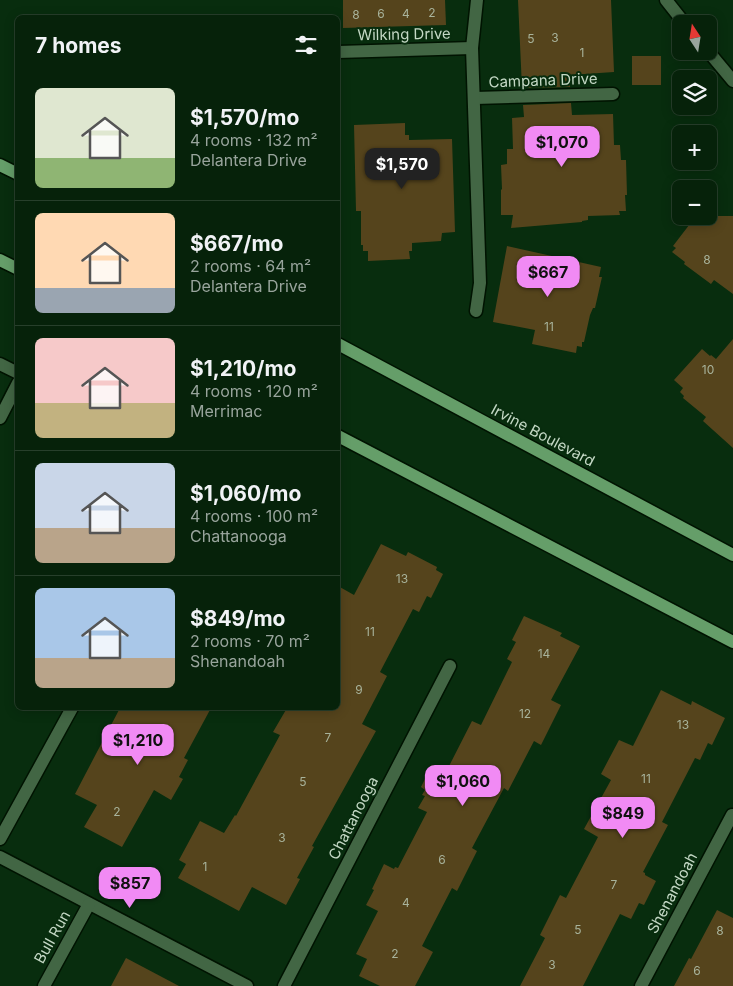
<!DOCTYPE html>
<meta charset="utf-8">
<style>
:root{--surface:#06220a;--page:#142f18;--text:#f1f3f6;--muted:#98a49c;--line:#273f2b;--accent:#f18af4}
body{margin:0;font-family:Inter,sans-serif;background:var(--page);color:var(--text);height:100vh;display:flex;flex-direction:column;font-size:19px;white-space:nowrap}
*{box-sizing:border-box;margin:0}
p{font-size:16px;color:var(--muted)}
.icon{flex:none;width:28px;height:28px;fill:none;stroke:currentColor;stroke-width:2;stroke-linecap:round;stroke-linejoin:round}
.map{position:relative;flex:1;overflow:hidden}
.panel{position:absolute;left:15px;top:15px;width:325px;height:695px;display:flex;flex-direction:column;background:var(--surface);border-radius:8px;box-shadow:0 2px 12px #0003,0 0 0 1px var(--line)}
.panel>*{flex:none}
.needle{width:32px;rotate:348deg}
.tools{position:absolute;left:672px;top:15px;display:grid;gap:10px}
.tools a{display:grid;place-items:center;width:45px;height:45px;border-radius:8px;background:var(--surface);box-shadow:0 2px 12px #0003,0 0 0 1px var(--line);font-size:25px}
.price{position:absolute;translate:-50% -42px;padding:0 11px;border-radius:10px;background:var(--accent);color:#111;font-size:16px;line-height:32px;filter:drop-shadow(0 1px 2px #0008)}
.price::after{content:'';position:absolute;left:50%;top:30px;width:15px;height:11px;margin-left:-8px;background:inherit;clip-path:polygon(0 0,100% 0,50% 100%)}
.price.selected{background:#222;color:#fff}
ul{padding:0;list-style:none}
li{display:flex;align-items:center;gap:15px;height:125px;padding:0 20px}
li+li{border-top:1px solid var(--line)}
li span{display:grid;place-items:center;flex:none;width:140px;height:100px;border-radius:8px;color:#555}
li>.icon{margin-inline-start:auto}
span .icon{width:60px;height:60px;fill:#fffc;stroke-width:1}
li b{font-size:21px}
h2{display:flex;justify-content:space-between;align-items:center;height:60px;padding:0 20px;font-size:21px}
.map>svg:first-child{display:block}
</style>
<div class="map">
<svg width="733" height="986" viewBox="0 0 733 986">
<rect width="100%" height="100%" fill="#082d0e"/>
<g fill="#55441c">
<path d="M343,0H445L446,25L343,28Z"/>
<path d="M518,0H611L614,72L570,75V87L522,88Z"/>
<rect x="632" y="56" width="29" height="29"/>
<path d="M571,103L572,115L613,114L614,145H620L621,160H626L627,195H625L626,211H619L620,215L588,216V220L582,221V222L511,228L513,215H501V190L502,189L501,165L507,164V149H513L512,118L524,117L523,105Z"/>
<path d="M405,123V135H409V140L452,139L455,232L442,233L441,241L412,243V251H409L410,259L368,261V251H363V245H361V211H356L354,125Z"/>
<path d="M696,216H733V294L714,280L711,284L684,264L685,262L672,252L676,248L673,246Z"/>
<path d="M507,246L601,267L599,277H602L595,308H593L590,315L584,342H582V347L577,346L576,353L532,344L535,330L493,322Z"/>
<path d="M733,339V448L703,421L706,417L683,398L684,396L680,392L683,388L674,380L702,349L710,356L711,355L716,359Z"/>
<path d="M381,544L406,556L408,552L437,567L436,570L443,574L431,598L427,596L419,612L413,609L380,672L387,676L362,724L376,731L312,846L314,847L297,878L300,879L286,905L252,887L239,911L178,878L186,864L179,860L200,821L224,833L235,815L236,816L280,735L273,732L287,708H338V586L354,595Z"/>
<path d="M524,616L562,633L560,636L580,646L551,700L561,705L541,745L534,741L508,791L504,788L472,848L477,851L457,891L452,888L422,946L433,952L415,986H380L359,976L367,959L356,954L378,911L366,905L374,890L372,889L384,864L394,869L395,867L398,868L427,812L418,808L425,796L422,795L425,790L421,787L432,765L446,772L472,721L481,725L512,662L507,659L516,642L512,640Z"/>
<path d="M661,690L691,705L692,701L725,718L712,745L708,743L700,760L695,758L662,822L668,825L643,872L645,873V875L656,881L644,905L639,903L631,919L620,914L583,986H520L545,938L540,935L560,895L566,898L598,837L584,829L611,780L601,774L619,740L633,746Z"/>
<path d="M120,708H211L184,758L188,760L179,777L183,779L171,800L154,790L122,847L84,827L97,805L75,794Z"/>
<path d="M717,910L733,918V986H674L689,958L691,959Z"/>
<path d="M126,958L179,986H111Z"/>
</g>
<g fill="none" stroke-linecap="round" stroke-linejoin="round">
<g stroke="#001301" stroke-width="15">
<g id="minor">
<path d="M666,0L685,24"/>
<path d="M708,51L733,81"/>
<path d="M338,52L472,48"/>
<path d="M475,98L613,94"/>
<path d="M476,311L480,283L472,48L477,0"/>
<path d="M0,364L18,373"/>
<path d="M0,418L18,383"/>
<path d="M0,839L72,708"/>
<path d="M0,857L247,986"/>
<path d="M44,986L89,904"/>
<path d="M284,986L450,666"/>
<path d="M641,986L732,815"/>
</g>
</g>
<g stroke="#001301" stroke-width="15">
<g id="major">
<path d="M0,165L18,174"/>
<path d="M0,260L18,269"/>
<path d="M338,344L733,555"/>
<path d="M338,436L733,642"/>
</g>
</g>
<use href="#minor" stroke="#426644" stroke-width="12"/>
<use href="#major" stroke="#659e69" stroke-width="12"/>
</g>
<g text-anchor="middle" dominant-baseline="central" stroke-width="4" stroke-linejoin="round" paint-order="stroke">
<g font-size="12" fill="#a8b39b">
<text x="432" y="12">2</text>
<text x="381" y="13">6</text>
<text x="406" y="13">4</text>
<text x="356" y="14">8</text>
<text x="555" y="37">3</text>
<text x="531" y="38">5</text>
<text x="582" y="52">1</text>
<text x="707" y="259">8</text>
<text x="549" y="326">11</text>
<text x="708" y="369">10</text>
<text x="402" y="578">13</text>
<text x="370" y="631">11</text>
<text x="544" y="653">14</text>
<text x="359" y="689">9</text>
<text x="525" y="713">12</text>
<text x="683" y="724">13</text>
<text x="328" y="737">7</text>
<text x="646" y="778">11</text>
<text x="303" y="781">5</text>
<text x="117" y="811">2</text>
<text x="282" y="837">3</text>
<text x="442" y="859">6</text>
<text x="205" y="866">1</text>
<text x="614" y="884">7</text>
<text x="406" y="902">4</text>
<text x="578" y="929">5</text>
<text x="720" y="930">8</text>
<text x="395" y="953">2</text>
<text x="552" y="964">3</text>
<text x="697" y="970">6</text>
</g>
<g font-size="15" fill="#c4d8c5" stroke="#082d0e">
<text transform="translate(404 34) rotate(-1)">Wilking Drive</text>
<text transform="translate(543 80) rotate(-2)">Campana Drive</text>
<text transform="translate(543 435) rotate(28)">Irvine Boulevard</text>
<text transform="translate(353 818) rotate(-63)">Chattanooga</text>
<text transform="translate(672 893) rotate(-62)">Shenandoah</text>
<text transform="translate(52 937) rotate(-61)">Bull Run</text>
</g>
</g>
</svg>
<div class="tools">
<a><svg class="needle" viewBox="-14 -14 28 28"><path d="M0-13l5 13h-10z" fill="#e53935"/><path d="M0 13l5-13h-10z" fill="#98a49c"/></svg></a>
<a><svg class="icon" aria-label="layers" viewBox="0 0 24 24"><path d="M12 4l9 5-9 5-9-5zM3 14l9 5 9-5"/></svg></a>
<a>+</a>
<a>−</a>
</div>
<b class="price" style="left:562px;top:168px">$1,070</b>
<b class="price selected" style="left:402px;top:190px">$1,570</b>
<b class="price" style="left:548px;top:298px">$667</b>
<b class="price" style="left:138px;top:766px">$1,210</b>
<b class="price" style="left:463px;top:807px">$1,060</b>
<b class="price" style="left:623px;top:839px">$849</b>
<b class="price" style="left:130px;top:909px">$857</b>
<section class="panel">
<h2>7 homes<svg class="icon" aria-label="filters" viewBox="0 0 24 24"><path d="M4 7h16M4 17h16"/><circle cx="9" cy="7" r="2"/><circle cx="15" cy="17" r="2"/></svg></h2>
<ul>
<li><span style="background:linear-gradient(#dfe7d0 70%,#8fb573 0)"><svg class="icon" aria-label="home" viewBox="0 0 24 24"><path d="M3 11l9-7 9 7M6 9v11h12V9"/></svg></span><div><b>$1,570/mo</b><p>4 rooms · 132 m²</p><p>Delantera Drive</p></div></li>
<li><span style="background:linear-gradient(#ffd9b3 75%,#9aa5b1 0)"><svg class="icon" aria-label="home" viewBox="0 0 24 24"><path d="M3 11l9-7 9 7M6 9v11h12V9"/></svg></span><div><b>$667/mo</b><p>2 rooms · 64 m²</p><p>Delantera Drive</p></div></li>
<li><span style="background:linear-gradient(#f6c9c9 65%,#c2b280 0)"><svg class="icon" aria-label="home" viewBox="0 0 24 24"><path d="M3 11l9-7 9 7M6 9v11h12V9"/></svg></span><div><b>$1,210/mo</b><p>4 rooms · 120 m²</p><p>Merrimac</p></div></li>
<li><span style="background:linear-gradient(#c9d6e8 65%,#b9a48a 0)"><svg class="icon" aria-label="home" viewBox="0 0 24 24"><path d="M3 11l9-7 9 7M6 9v11h12V9"/></svg></span><div><b>$1,060/mo</b><p>4 rooms · 100 m²</p><p>Chattanooga</p></div></li>
<li><span style="background:linear-gradient(#a9c7e8 70%,#b9a48a 0)"><svg class="icon" aria-label="home" viewBox="0 0 24 24"><path d="M3 11l9-7 9 7M6 9v11h12V9"/></svg></span><div><b>$849/mo</b><p>2 rooms · 70 m²</p><p>Shenandoah</p></div></li>
</ul>
</section>
</div>
